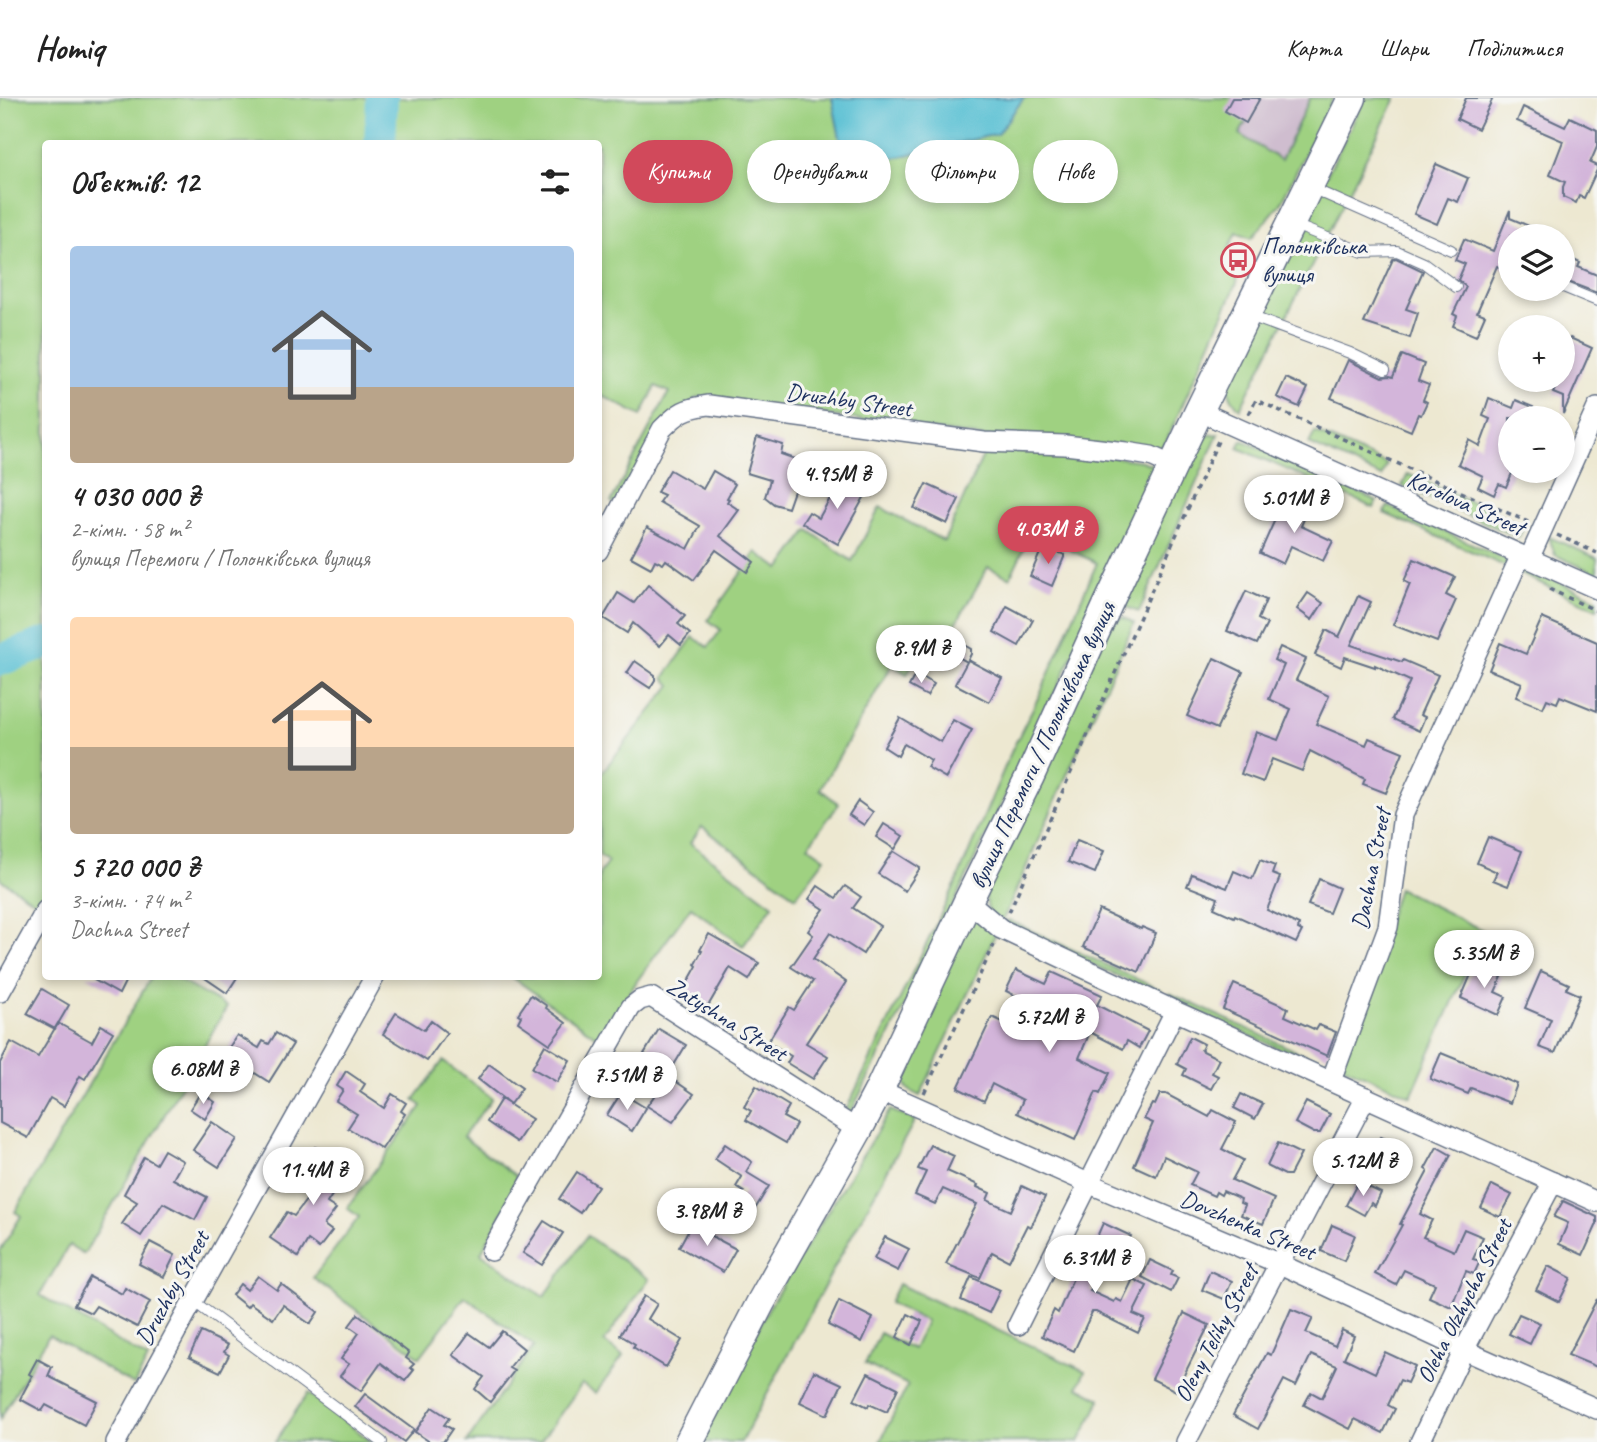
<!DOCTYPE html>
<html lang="uk">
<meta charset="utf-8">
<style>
:root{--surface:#fff;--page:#f6f6f6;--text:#222;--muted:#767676;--line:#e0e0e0;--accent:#d1495b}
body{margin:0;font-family:Caveat,sans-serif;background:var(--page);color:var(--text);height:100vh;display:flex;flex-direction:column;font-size:26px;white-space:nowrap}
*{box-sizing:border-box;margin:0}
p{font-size:23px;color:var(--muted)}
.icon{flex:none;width:38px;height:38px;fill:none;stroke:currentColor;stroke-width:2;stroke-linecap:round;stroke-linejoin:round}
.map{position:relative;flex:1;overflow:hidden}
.drawer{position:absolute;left:42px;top:42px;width:560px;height:840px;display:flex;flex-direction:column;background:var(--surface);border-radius:7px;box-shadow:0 4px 10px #0003}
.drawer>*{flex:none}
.hud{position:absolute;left:623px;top:42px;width:665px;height:63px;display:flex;gap:14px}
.controls{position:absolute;left:1498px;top:126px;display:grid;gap:14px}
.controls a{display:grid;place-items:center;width:77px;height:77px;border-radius:50%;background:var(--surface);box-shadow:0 4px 10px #0003;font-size:35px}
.price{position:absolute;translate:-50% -60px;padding:0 16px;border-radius:24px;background:#fff;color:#222;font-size:23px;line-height:46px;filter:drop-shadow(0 2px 4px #0008)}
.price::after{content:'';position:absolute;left:50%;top:42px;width:21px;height:16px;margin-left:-10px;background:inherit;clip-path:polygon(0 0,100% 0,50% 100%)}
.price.current{background:var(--accent);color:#fff}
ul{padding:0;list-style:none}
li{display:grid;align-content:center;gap:14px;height:371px;padding:0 28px}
li span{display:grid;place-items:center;height:217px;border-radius:7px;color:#555}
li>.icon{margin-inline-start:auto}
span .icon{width:126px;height:126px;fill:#fffc;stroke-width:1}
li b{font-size:30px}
h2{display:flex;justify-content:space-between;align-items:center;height:84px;padding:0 28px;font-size:30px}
.tag{padding:0 24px;border-radius:32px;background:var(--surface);box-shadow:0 4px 10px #0003;font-size:24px;line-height:63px}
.tag.current{background:var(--accent);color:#fff}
header{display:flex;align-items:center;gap:42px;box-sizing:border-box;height:98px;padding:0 35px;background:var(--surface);border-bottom:2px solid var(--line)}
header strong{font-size:33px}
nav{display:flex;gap:38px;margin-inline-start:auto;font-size:24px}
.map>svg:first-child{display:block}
</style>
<header>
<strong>Homiq</strong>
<nav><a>Карта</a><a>Шари</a><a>Поділитися</a></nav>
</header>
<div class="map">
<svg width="1597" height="1344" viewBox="0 0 1597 1344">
<rect width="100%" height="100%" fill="#f6f6f2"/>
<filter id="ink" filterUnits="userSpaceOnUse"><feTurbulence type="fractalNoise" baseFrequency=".0143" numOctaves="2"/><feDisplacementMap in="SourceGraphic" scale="14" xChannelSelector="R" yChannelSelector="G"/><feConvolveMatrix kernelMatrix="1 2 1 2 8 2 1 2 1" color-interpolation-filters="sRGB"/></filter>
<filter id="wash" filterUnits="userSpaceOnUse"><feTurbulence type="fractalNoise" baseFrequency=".00686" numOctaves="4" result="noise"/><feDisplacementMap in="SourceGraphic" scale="28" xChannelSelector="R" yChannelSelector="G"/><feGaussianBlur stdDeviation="1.57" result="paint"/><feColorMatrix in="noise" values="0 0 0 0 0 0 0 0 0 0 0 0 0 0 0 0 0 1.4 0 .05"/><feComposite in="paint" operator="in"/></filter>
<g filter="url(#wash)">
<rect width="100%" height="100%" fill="#ede8d1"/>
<path fill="#cfbdcf" d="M1257,0H1310L1281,62L1239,36Z"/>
<g fill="#9fd181" stroke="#5d8070" stroke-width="2">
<path d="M0,0H832L844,59L997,36L1024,0H1232L1246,25L1239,36L1281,62L1310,0H1333L1280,106L1252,140L1237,134L1224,162L1239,169L1237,185L1166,344L1156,354L984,339L696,299L616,406L611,404L669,294L656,288L641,318L599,296L598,46H46V792L37,805L0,781Z"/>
<path d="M1365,0H1396L1240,311C1228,297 1227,293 1228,275Z"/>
<path d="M1315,334L1387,366L1382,379L1309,346Z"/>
<path d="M1218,336L1139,514L1126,509L1124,495L1191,351L1209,337Z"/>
<path d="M1242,342L1377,403L1374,410L1238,350Z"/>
<path d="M1064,352L1142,363L1162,371L905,907L850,1016H844L956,785L1012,652L1040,596L1097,465L1032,433L1010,480L988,469L949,538L934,530L907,576L892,567L820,691L839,706L808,748L825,760L796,799L702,729L690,745L773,807L743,848L691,809L637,883L601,942L512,879L598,878L599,776L608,764L599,757V678L671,587L664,580L693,539L708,549L721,532L708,522L756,454L780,471L808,432L852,463L880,409L944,443L985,353Z"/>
<path d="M1408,376L1524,428L1519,440L1402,388Z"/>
<path d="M1388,408L1512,464L1509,470L1384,415Z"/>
<path d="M1549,439L1597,460V476L1555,457Z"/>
<path d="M1522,467L1597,501V511L1518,475Z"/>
<path d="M1123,519L1134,525L1002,824L988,813L985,796L1108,527Z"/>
<path d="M1398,790L1484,833L1411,998L1341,967Z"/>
<path d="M972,818L996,835L920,998C906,992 903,988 901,972Z"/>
<path d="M1008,822L1161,892L1156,895L1005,827Z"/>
<path d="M151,879H173L227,909L84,1156L69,1147L40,1197L148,1261L134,1287L49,1237L0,1321V1153L21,1118L15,1114Z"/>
<path d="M1169,895L1331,969L1329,973L1167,900Z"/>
<path d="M443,963L492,1000L463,1039L516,1078L515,1092L481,1155L544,1199L587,1138L649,1181L604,1244L623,1258L596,1295L582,1286L540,1344H467L534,1248L465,1199L420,1259L313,1180L359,1119L347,1110L422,1008L414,1002Z"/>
<path d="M890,1012L915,1022L840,1159L741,1344H701L769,1209Z"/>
<path d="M898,1186L1085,1273L1078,1289L1101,1301L1079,1344H880L908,1287L865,1266L880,1235L913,1251L926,1223L889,1205Z"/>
<path d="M308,1295L372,1344H373H275Z"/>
</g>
<path fill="#56bfd3" stroke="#387798" stroke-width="2" d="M832,0H1024L997,36L876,64L844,60Z"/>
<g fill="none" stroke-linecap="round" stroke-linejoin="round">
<g stroke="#56bfd3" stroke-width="32">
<path d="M380,46L382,0"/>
<path d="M0,562L46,545"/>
</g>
</g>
<g id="blocks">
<g fill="#d3b5da">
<path d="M1232,0H1260L1246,25L1225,13Z"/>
<path d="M1466,0H1493L1478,31L1457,21Z"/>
<path d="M1523,9L1565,29L1570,19L1597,32V49L1590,65L1597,68V72L1584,100L1579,98L1576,105L1563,99V89L1565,84L1550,77L1563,43L1517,23Z"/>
<path d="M1436,66L1468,80L1458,104L1448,100L1437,126L1414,116Z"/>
<path d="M1510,112V120L1553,138H1510V174L1497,168L1477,214L1485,217L1476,238L1453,228L1457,218L1453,216L1466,189L1458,182L1465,166L1455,162L1464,141L1493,153Z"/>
<path d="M1563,157L1580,165L1578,169L1597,177V195L1563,182Z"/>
<path d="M1396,160L1423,173L1406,211L1418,215L1410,240L1364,225L1393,161Z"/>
<path d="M1570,240L1592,250L1563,316V299L1553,295L1559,282H1563V256Z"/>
<path d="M1402,257L1424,266L1418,283L1429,287L1423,302L1427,304L1421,317L1418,316L1411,333L1331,300L1348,262L1382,279L1390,278L1393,279Z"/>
<path d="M1286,280L1308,290L1299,309L1277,299Z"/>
<path d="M1489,300L1513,310L1516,302L1533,309L1530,317L1537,320H1510V373H1513L1506,389L1499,386L1494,397L1478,389L1483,378L1458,366L1469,342L1480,348L1490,321L1483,318Z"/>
<path d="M757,339L783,347L781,356L804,364L788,410L774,406L765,399L770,382L747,375Z"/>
<path d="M670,372L703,391L713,373L735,386L727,400L729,401L727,404L739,412L720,438L754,464L747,474L716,452L694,482L666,462L663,466L655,462L651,470L631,459L647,429L688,451L700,428L659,404L664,397L657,394Z"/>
<path d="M842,379L867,394L838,446L802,425L809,414L819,420Z"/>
<path d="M926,386L959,401L947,426L914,410Z"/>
<path d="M1292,401L1309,409L1301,428L1333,443L1323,463L1291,448L1283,466L1260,455L1281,408L1287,411Z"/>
<path d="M1043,448L1065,457L1052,488L1030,478Z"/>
<path d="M1414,461L1455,479L1446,497L1456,502L1437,544L1393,527L1410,486L1404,483Z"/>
<path d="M648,487L685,518L678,526L690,536L681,547L669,537L660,548L633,525L627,535L603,520L618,495L634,505Z"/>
<path d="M1246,493L1266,502L1258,521L1267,526L1257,546L1227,533Z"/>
<path d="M1308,495L1323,505L1312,522L1297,511Z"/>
<path d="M1358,498L1371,504L1351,547L1402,564L1403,562L1438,577L1420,617L1425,619L1419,633L1393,621L1410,583L1375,567V569L1345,559L1341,569L1315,557L1326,532L1339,539Z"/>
<path d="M1007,508L1033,522L1019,548L994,534Z"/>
<path d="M1542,520L1597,544V613L1560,598L1557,605L1547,601L1543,610L1516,599L1522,585L1489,572L1500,545L1526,556Z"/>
<path d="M954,541L971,551V556L968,562L1002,580L989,604L955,586L967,564L948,553Z"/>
<path d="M1280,549L1306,561L1296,582L1329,598L1316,626L1366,647L1369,640L1403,654L1386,695L1363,686L1365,681L1310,653L1302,673L1272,661L1263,684L1241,676L1256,634L1278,642L1291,611L1269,601L1284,567L1274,562Z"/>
<path d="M1214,560L1243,574L1217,631L1187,618Z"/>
<path d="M635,563L655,577V582L650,590L627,575Z"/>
<path d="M916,575L934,586L927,598L909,588Z"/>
<path d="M900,620L941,644L953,622L972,632L946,680L927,669L931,662L904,646L898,658L884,649Z"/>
<path d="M858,703L873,714L864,727L849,717Z"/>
<path d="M884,726L903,738L895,751L876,739Z"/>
<path d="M1488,739L1522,753L1508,788L1493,782L1497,774L1477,765Z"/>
<path d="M1077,742L1104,753L1095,775L1068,764Z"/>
<path d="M893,753L920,770L905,793L878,776Z"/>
<path d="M1260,762L1275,768L1272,776L1280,779L1267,812L1299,827L1298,831L1302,833L1296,845L1235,817L1234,819L1214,810L1218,800L1187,788L1192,776L1227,790L1234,773L1252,781Z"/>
<path d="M1319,781L1339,790L1329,815L1308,807Z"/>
<path d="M818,788L836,800L845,788L861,799L853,810L880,828L863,856L830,835L813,861L846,884L806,945L828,958L813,981L787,965L791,958L768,944L789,909L794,912L813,883L791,869L813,837L808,833L824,811L809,801Z"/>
<path d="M1099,812L1141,831L1142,829L1156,835L1139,874L1083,849Z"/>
<path d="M709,836L759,865L749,882L730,870L708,908L683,893L697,868L695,866L702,853L700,852Z"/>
<path d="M1475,867L1502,879L1495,894L1506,899L1498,917L1461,900Z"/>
<path d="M1016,872L1046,886L1052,874L1102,897L1097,907L1148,933L1139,950L1127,943L1123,951L1090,934L1079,960L1110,975L1100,996L1096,994L1075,1042L1017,1015L1023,1002L992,986L984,1003L958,990L992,919L1043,942L1055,917L1006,893Z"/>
<path d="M1541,873L1569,886L1566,891L1580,897L1555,955L1539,949L1551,921L1525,910Z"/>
<path d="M87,878H128L119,896Z"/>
<path d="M202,878H238L227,895Z"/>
<path d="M1234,886L1288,910L1285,918L1316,932L1319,927L1336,934L1327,958L1223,911Z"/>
<path d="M42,891L69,907L55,931L27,916Z"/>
<path d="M531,897L547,908L546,910L566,925L550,946L518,924L521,918L518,916Z"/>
<path d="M396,915L424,932L431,923L447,935L427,963L383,936Z"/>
<path d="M58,925L92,944L101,927L113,934L85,981L80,978L64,1008L50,1000L28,1040L0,1025V965L11,944L38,959Z"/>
<path d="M659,931L686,947L671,972L644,956Z"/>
<path d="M276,935L293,946L269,984L225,956L237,937L259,950L263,943L269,946Z"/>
<path d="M1190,939L1204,946L1201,952L1219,961L1212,975L1218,978L1211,991L1183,977L1186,971L1177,966Z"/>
<path d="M545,947L570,962L557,984L532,970Z"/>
<path d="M1441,955L1517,986L1510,1005L1471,990L1468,996L1430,981Z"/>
<path d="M489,966L522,990L510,1006L478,981Z"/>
<path d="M346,973L365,986L360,994L384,1010L392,996L406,1005L401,1013L405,1016L382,1051L348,1030L357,1016L336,1003L343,992L337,988Z"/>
<path d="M668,978L694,996L673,1024L647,1008Z"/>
<path d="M756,988L789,1008L783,1019L796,1026L786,1045L746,1022L751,1013L744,1009Z"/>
<path d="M201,994L215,1004L205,1021L190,1011Z"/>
<path d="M621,995L646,1010L632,1033L607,1017Z"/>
<path d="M1160,996H1166L1209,1019L1213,1012L1236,1024L1222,1051L1243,1062L1232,1082L1274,1101L1263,1126L1241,1117L1245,1107L1240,1105L1241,1101L1223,1093L1221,1097L1216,1094L1214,1098L1190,1087L1197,1074L1164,1058L1156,1078L1134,1068L1153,1025L1144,1021L1152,1006L1155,1007Z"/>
<path d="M1241,996L1263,1006L1255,1021L1234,1010Z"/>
<path d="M501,1001L532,1021L517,1044L487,1024Z"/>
<path d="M1306,1004L1330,1016L1320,1035H1314L1295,1025Z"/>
<path d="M212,1024L237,1041L219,1069L193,1052Z"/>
<path d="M1381,1039L1407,1051L1397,1072L1371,1060Z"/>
<path d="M1278,1045L1301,1056L1290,1077H1285L1267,1068Z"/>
<path d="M725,1046L752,1064L746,1074L769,1088L755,1111L739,1101L744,1094L736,1089L742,1079L715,1061Z"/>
<path d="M930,1047L954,1058L947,1073L978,1087L977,1089L990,1095L987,1102L1011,1113L1022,1088L1045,1099L1031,1129L1027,1127L1009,1163L992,1154L980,1180L946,1166L977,1106L943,1091L935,1106L915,1097L926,1074L918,1071Z"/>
<path d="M315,1049L329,1056L350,1069L327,1105L336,1111L324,1127L332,1133L319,1150L308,1142L298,1159L270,1140L287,1114L294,1118L323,1080L305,1072Z"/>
<path d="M1437,1049L1451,1057L1420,1116L1432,1122L1423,1139L1454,1153L1464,1131L1483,1139L1473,1161L1480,1163L1474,1176L1466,1173L1451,1209L1429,1199L1435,1186L1404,1172L1396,1187L1375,1176L1402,1127L1400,1126L1428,1073L1425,1071Z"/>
<path d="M164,1052L183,1063L173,1081L207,1099L195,1122L163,1105L141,1138L122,1126L137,1104L124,1096L144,1059L156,1066Z"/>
<path d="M577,1074L598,1088L580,1115L559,1101Z"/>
<path d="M1358,1084L1381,1095L1375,1108L1371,1105L1364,1117L1346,1107Z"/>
<path d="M1492,1087L1512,1097L1500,1119L1481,1110Z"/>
<path d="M1563,1103L1597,1119V1126L1583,1157L1559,1146L1568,1125L1554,1119Z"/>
<path d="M544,1123L563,1135L542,1167L523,1155Z"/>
<path d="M1103,1125L1131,1138L1122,1158L1109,1152L1090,1193L1114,1204L1116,1201L1122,1204L1133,1181L1147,1188L1133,1216L1145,1221L1138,1235L1096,1214H1092L1074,1253L1042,1238L1054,1212L1058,1215L1080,1164L1085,1166Z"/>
<path d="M691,1127L736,1151L723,1174L679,1149Z"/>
<path d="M1332,1127L1355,1137L1344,1163L1321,1153Z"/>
<path d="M885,1139L909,1151L898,1173L874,1161Z"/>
<path d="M150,1144L175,1157L164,1179L139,1166Z"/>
<path d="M1150,1162L1173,1173L1171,1177L1178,1180L1171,1194L1142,1179Z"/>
<path d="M1548,1168L1571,1180L1559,1204L1536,1192Z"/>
<path d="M1210,1173L1232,1183L1224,1201L1202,1192Z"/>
<path d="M258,1178L277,1192L281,1186L318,1214L310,1226L283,1207L273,1221L250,1205L247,1209L232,1197L240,1186L247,1192Z"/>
<path d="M90,1179L122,1196L125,1190L150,1204L137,1229L96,1208L91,1215L74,1207Z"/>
<path d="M971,1179L1000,1192L989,1215L961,1202Z"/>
<path d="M644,1198L657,1206L648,1221L682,1242L666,1269L633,1249L635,1246L620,1237Z"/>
<path d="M1597,1201V1269L1568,1257Z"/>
<path d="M839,1203L873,1220L862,1244L828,1227Z"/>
<path d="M1291,1211L1313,1220L1306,1235L1335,1248L1342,1232L1354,1238L1344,1260L1375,1275L1385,1254L1415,1268L1407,1285L1400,1282L1388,1307L1395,1311L1383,1335L1355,1321L1350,1331L1304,1307L1311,1294L1322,1300L1337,1268L1311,1257L1296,1288L1284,1282L1258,1331L1233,1317L1267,1255L1271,1257Z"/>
<path d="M1184,1215L1209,1227L1176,1293L1152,1281Z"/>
<path d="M358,1216L409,1255L406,1260L414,1266L410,1270L414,1272L405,1283L381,1265L361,1293L340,1278L349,1266L341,1261L359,1235L349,1228Z"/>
<path d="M908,1216L922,1223L911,1247L897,1239Z"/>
<path d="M1519,1216L1540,1225L1530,1246L1509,1236Z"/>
<path d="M502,1233L524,1251L509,1270L514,1273L490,1304L475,1291L484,1279L453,1257L469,1235L489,1249Z"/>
<path d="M201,1234L228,1247L224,1254L229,1257L220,1274L189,1259Z"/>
<path d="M37,1261L52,1269L48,1278L97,1303L84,1327L46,1307L42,1313L20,1301L32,1278L29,1276Z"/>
<path d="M814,1273L842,1286L827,1317L800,1304Z"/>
<path d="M868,1275L898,1290L887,1314L869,1306L868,1309L854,1302Z"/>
<path d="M365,1296L414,1332L404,1344L355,1309Z"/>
<path d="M432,1309L449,1320L444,1327L452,1331L443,1344H430L415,1334Z"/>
</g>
</g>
</g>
<g filter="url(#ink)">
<use href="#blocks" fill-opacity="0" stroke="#647086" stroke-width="2"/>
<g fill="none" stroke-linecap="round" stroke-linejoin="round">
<g stroke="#647086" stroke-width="12">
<g id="service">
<path d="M1309,89L1451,152"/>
<path d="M1292,126L1363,154L1397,153L1424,165L1456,189"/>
<path d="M1563,189L1597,203"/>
<path d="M1247,217L1350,255L1385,272"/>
<path d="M193,1203L382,1344"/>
</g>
</g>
<g stroke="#647086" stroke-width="22">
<g id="minor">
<path d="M1199,313L1597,491"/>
<path d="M598,453L662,331C679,314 685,310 709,307L984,344L1065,347L1126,354L1151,358L1173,368"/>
<path d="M1529,461L1597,310"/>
<path d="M968,803L1001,831L1175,913L1597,1104"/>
<path d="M0,894L46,812"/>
<path d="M1331,983L1388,829L1403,717L1521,457"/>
<path d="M879,992L1088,1085L1280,1166L1464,1252L1597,1311"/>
<path d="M491,1153L631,909L640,902L651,899L858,1032"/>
<path d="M1018,1227L1175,913"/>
<path d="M116,1344L193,1203L375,878"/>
<path d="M1186,1344L1366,999"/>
<path d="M1420,1344L1464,1252L1553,1084"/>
</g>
</g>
<g stroke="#647086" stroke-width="31">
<path id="secondary" d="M689,1344L761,1204L858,1032L879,992L968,803L1030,678L1108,506L1199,313L1352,0"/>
</g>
<g stroke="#647086" stroke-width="3.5" stroke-dasharray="5 5" stroke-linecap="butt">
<path d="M1249,316L1256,302L1528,424"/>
<path d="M1557,437L1597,455"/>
<path d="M1549,491L1597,513"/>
<path d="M1009,814L1218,343L1219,344"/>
<path d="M924,995L994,847"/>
</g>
<use href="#service" stroke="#fff" stroke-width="10"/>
<use href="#minor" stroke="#fff" stroke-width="19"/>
<use href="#secondary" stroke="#fff" stroke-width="28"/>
</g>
</g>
<defs>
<g id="bus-ring" transform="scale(1.75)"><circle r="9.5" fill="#f6f6f2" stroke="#d1495b" stroke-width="1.5"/><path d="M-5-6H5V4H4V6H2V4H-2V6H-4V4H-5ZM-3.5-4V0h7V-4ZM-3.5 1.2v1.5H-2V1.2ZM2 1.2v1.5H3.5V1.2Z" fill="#d1495b"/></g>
</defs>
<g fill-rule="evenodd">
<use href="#bus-ring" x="1238" y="162"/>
</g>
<g text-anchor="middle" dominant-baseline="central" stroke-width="6" stroke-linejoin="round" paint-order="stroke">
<g font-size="24" fill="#1b2f5e" stroke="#f6f6f2" text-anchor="start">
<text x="1262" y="148">Полонківська<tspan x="1262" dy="28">вулиця</tspan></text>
</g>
<g font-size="24" fill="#1b2f5e" stroke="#f6f6f2">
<text transform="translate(849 302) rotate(8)">Druzhby Street</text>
<text transform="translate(1466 405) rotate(24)">Korolova Street</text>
<text transform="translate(1042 647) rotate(-65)">вулиця Перемоги / Полонківська вулиця</text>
<text transform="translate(1371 771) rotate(-79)">Dachna Street</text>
<text transform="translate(727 921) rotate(32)">Zatyshna Street</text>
<text transform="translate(1248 1127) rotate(23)">Dovzhenka Street</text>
<text transform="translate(172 1190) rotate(-61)">Druzhby Street</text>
<text transform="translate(1464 1203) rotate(-63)">Oleha Olzhycha Street</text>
<text transform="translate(1216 1235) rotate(-62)">Oleny Telihy Street</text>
</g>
</g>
</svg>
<div class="controls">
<a><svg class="icon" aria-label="layers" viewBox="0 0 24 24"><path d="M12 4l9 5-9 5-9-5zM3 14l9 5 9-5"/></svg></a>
<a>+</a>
<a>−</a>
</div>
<b class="price" style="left:837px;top:413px">4.95M ₴</b>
<b class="price" style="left:1294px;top:437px">5.01M ₴</b>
<b class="price current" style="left:1048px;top:468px">4.03M ₴</b>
<b class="price" style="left:921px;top:587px">8.9M ₴</b>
<b class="price" style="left:1484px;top:892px">5.35M ₴</b>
<b class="price" style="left:1049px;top:956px">5.72M ₴</b>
<b class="price" style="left:203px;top:1008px">6.08M ₴</b>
<b class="price" style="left:627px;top:1014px">7.51M ₴</b>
<b class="price" style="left:1363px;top:1100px">5.12M ₴</b>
<b class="price" style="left:313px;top:1109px">11.4M ₴</b>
<b class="price" style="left:707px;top:1150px">3.98M ₴</b>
<b class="price" style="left:1095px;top:1197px">6.31M ₴</b>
<div class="hud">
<a class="tag current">Купити</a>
<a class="tag">Орендувати</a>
<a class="tag">Фільтри</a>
<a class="tag">Нове</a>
</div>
<section class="drawer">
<h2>Об’єктів: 12<svg class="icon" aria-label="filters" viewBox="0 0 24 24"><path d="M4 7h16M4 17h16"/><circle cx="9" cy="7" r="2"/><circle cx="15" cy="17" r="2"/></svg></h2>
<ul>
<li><span style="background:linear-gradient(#a9c7e8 65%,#b9a48a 0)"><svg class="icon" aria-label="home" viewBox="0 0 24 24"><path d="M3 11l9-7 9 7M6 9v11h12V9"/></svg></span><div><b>4 030 000 ₴</b><p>2-кімн. · 58 m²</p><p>вулиця Перемоги / Полонківська вулиця</p></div></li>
<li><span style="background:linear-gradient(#ffd9b3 60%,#b9a48a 0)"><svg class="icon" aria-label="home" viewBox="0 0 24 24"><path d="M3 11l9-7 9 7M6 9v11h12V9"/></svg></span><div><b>5 720 000 ₴</b><p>3-кімн. · 74 m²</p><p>Dachna Street</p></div></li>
</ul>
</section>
</div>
